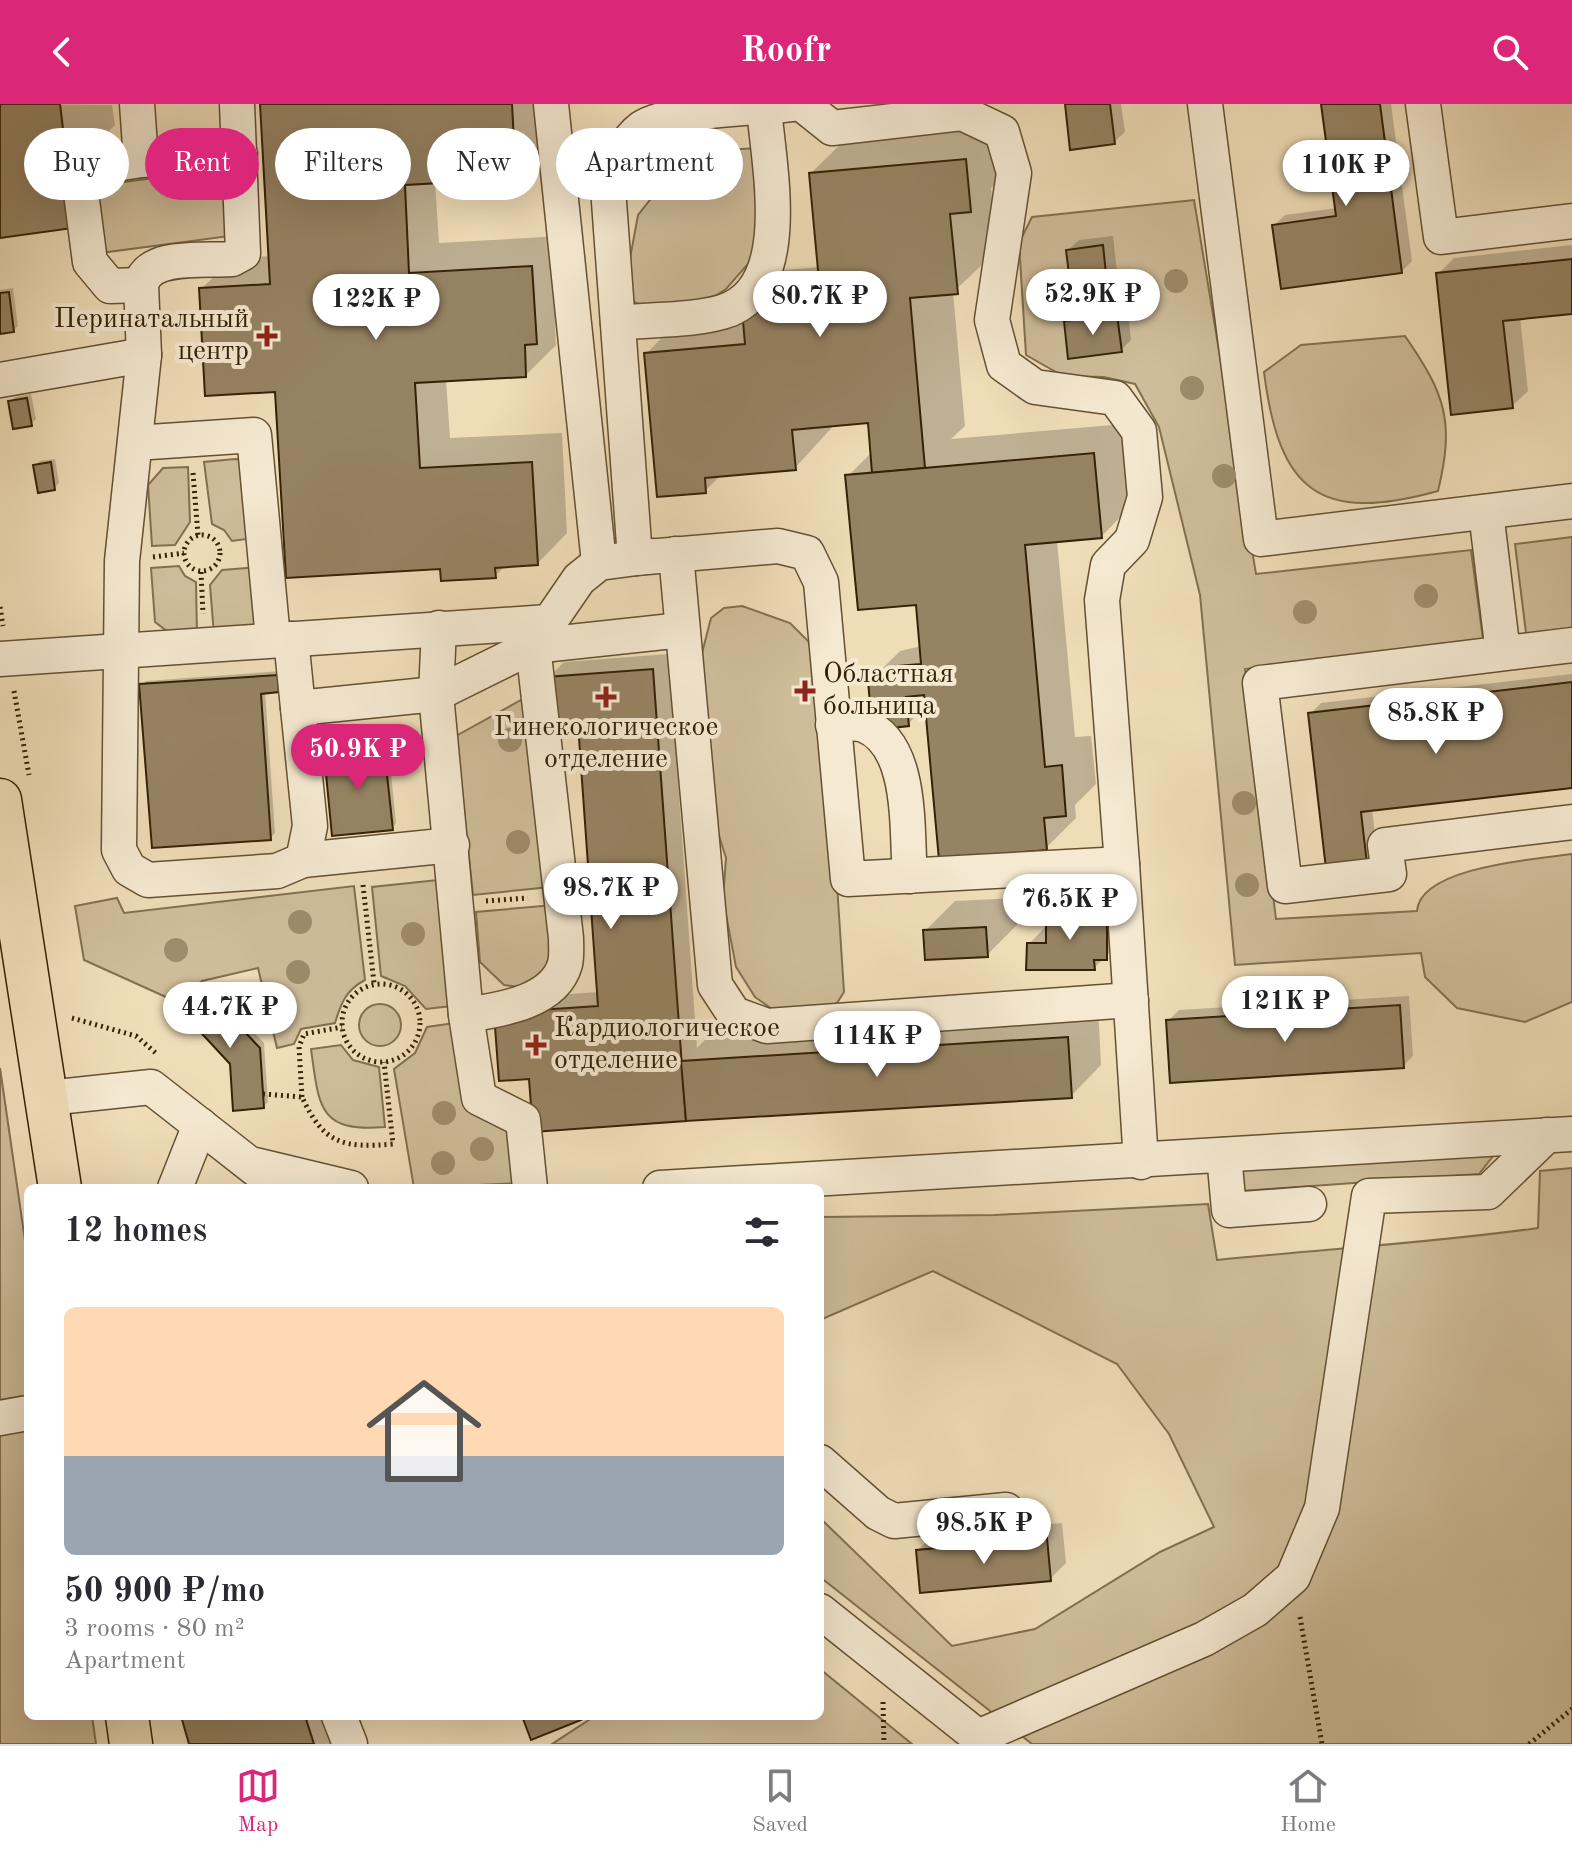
<!DOCTYPE html>
<meta charset="utf-8">
<style>
:root{--surface:#fff;--page:#f7f7f7;--text:#2b2b33;--muted:#7c7c81;--line:#e1e1e2;--accent:#db2777}
body{margin:0;font-family:"Old Standard TT",serif;background:var(--page);color:var(--text);height:100vh;display:flex;flex-direction:column;font-size:30px;white-space:nowrap}
*{box-sizing:border-box;margin:0}
p{font-size:26px;color:var(--muted)}
.icon{flex:none;width:44px;height:44px;fill:none;stroke:currentColor;stroke-width:2;stroke-linecap:round;stroke-linejoin:round}
.map{position:relative;flex:1;overflow:hidden}
.sheet{position:absolute;left:24px;top:1080px;width:800px;height:536px;display:flex;flex-direction:column;background:var(--surface);border-radius:12px;box-shadow:0 8px 32px #0002}
.sheet>*{flex:none}
.hud{position:absolute;left:24px;top:24px;width:800px;height:72px;display:flex;gap:16px}
.price{position:absolute;translate:-50% -68px;padding:0 18px;border-radius:28px;background:#fff;color:#222;font-size:26px;line-height:52px;filter:drop-shadow(0 2px 4px #0008)}
.price::after{content:'';position:absolute;left:50%;top:48px;width:24px;height:18px;margin-left:-12px;background:inherit;clip-path:polygon(0 0,100% 0,50% 100%)}
.price.current{background:var(--accent);color:#fff}
ul{padding:0;list-style:none}
li{display:grid;align-content:center;gap:16px;height:424px;padding:0 40px}
li span{display:grid;place-items:center;height:248px;border-radius:12px;color:#555}
li>.icon{margin-inline-start:auto}
span .icon{width:144px;height:144px;fill:#fffc;stroke-width:1}
li b{font-size:34px}
h2{display:flex;justify-content:space-between;align-items:center;height:96px;padding:0 40px;font-size:34px}
.chip{padding:0 28px;border-radius:36px;background:var(--surface);box-shadow:0 8px 32px #0002;font-size:28px;line-height:72px}
.chip.current{background:var(--accent);color:#fff}
header{display:flex;justify-content:space-between;align-items:center;height:104px;padding:0 40px;background:var(--accent);color:#fff;font-size:36px;font-weight:600}
.tab-bar{display:flex;justify-content:space-around;align-items:center;height:112px;border-top:2px solid var(--line);background:var(--surface);font-size:22px;color:var(--muted)}
.tab-bar a{display:grid;justify-items:center;gap:4px}
.tab-bar .current{color:var(--accent)}
.map>svg:first-child{display:block}
</style>
<header><svg class="icon" aria-label="back" viewBox="0 0 24 24"><path d="M15 5l-7 7 7 7"/></svg>Roofr<svg class="icon" aria-label="search" viewBox="0 0 24 24"><circle cx="10" cy="10" r="6"/><path d="M15 15l6 6"/></svg></header>
<div class="map">
<svg width="1572" height="1640" viewBox="0 0 1572 1640">
<rect width="100%" height="100%" fill="#efddb8"/>
<filter id="stains"><feTurbulence type="fractalNoise" baseFrequency=".0025" numOctaves="4"/><feColorMatrix values="0 0 0 0 .2 0 0 0 0 .09 0 0 0 0 .02 0 0 0 .5 -.17"/></filter>
<radialGradient id="worn" r=".72"><stop offset=".6" stop-color="#630" stop-opacity="0"/><stop offset="1" stop-color="#630" stop-opacity=".3"/></radialGradient>
<g fill="#cfbd9a" stroke="#827050" stroke-width="2">
<path d="M758,44L764,121L748,160L726,185L709,196L650,205L634,198L624,187L638,111L678,61L708,47Z"/>
<path d="M221,65L230,132L100,149L97,85L102,81Z"/>
<path d="M1194,96L1256,470L1471,446L1483,535L1245,565L1276,815L1417,807C1420,763 1536,755 1572,750V898L1525,918L1457,904L1425,873L1421,849L1235,861L1200,491L1159,323L1135,280L1104,273L1063,272L1026,251L1019,139L1032,113Z"/>
<path d="M1405,232C1445,290 1455,317 1438,387C1319,420 1279,387 1264,268L1301,241Z"/>
<path d="M235,355L242,356L254,434L232,437L224,426L212,420L204,358Z"/>
<path d="M188,363L190,418L175,441L152,442L148,381L163,364Z"/>
<path d="M1572,433V531L1527,537L1515,440Z"/>
<path d="M179,462L185,472L196,478L197,531H172L155,518L151,464Z"/>
<path d="M258,463L259,522L214,531L210,481L222,466Z"/>
<path d="M742,502L790,519L809,538L816,559L830,673L844,888L837,899L825,905L795,909L772,905L755,893L736,863L723,795L726,754L710,703L702,549L711,514L724,504Z"/>
<path d="M530,591L550,783L473,791L456,632Z"/>
<path d="M447,775L460,901L426,905L405,882L381,872L372,783Z"/>
<path d="M354,782L365,876C346,886 341,899 335,919L301,925L294,940L277,944L258,864L202,877L177,898L84,856L75,802L117,794L124,809Z"/>
<path d="M553,801L555,861L527,884L504,881L480,858L476,808Z"/>
<circle cx="380" cy="921" r="21"/>
<path d="M461,918L509,1018L522,1079L414,1084L394,965L415,949L427,923Z"/>
<path d="M341,941L353,956L379,963L385,1023C318,1029 319,1002 311,945Z"/>
<path d="M0,964L28,1157V1291L0,1296Z"/>
<path d="M1497,1047L1479,1070L1241,1087L1240,1065Z"/>
<path d="M1572,1064V1640H1032L820,1473V1414L952,1542L1035,1525L1160,1448L1214,1423L1169,1330L1117,1260L933,1167L820,1216V1113L995,1111L1208,1100L1217,1156C1324,1145 1431,1139 1538,1124L1540,1067Z"/>
<path d="M28,1322V1612H92L96,1640H0V1327Z"/>
<path d="M820,1565L912,1640H552L595,1612H820Z"/>
</g>
<g fill="#0003">
<path d="M0,0L112,1L115,21L96,40L103,92L72,122L0,132Z"/>
<path d="M262,0H543L546,43L515,73L435,78L439,139L562,132L566,208L555,219L556,241L526,271L446,275L450,334L562,329L567,429L537,460L506,461L495,472L442,463L277,286L201,185L232,155L270,152Z"/>
<path d="M1067,0H1121L1125,28L1114,38Z"/>
<path d="M1323,0H1391L1412,157L1402,167L1274,121L1285,111L1337,104Z"/>
<path d="M1006,15L1010,66L991,84L997,147L953,188L965,322L951,335L1124,320L1131,402L1101,433L1057,437L1075,633L1091,632L1096,680L1075,701L1076,714L1046,744L927,601L908,620L870,577L900,547L921,542L918,498L848,372L873,347L870,317L835,320L795,364L722,370L705,387L646,250L686,209L747,204L784,166L820,163L811,69L852,29Z"/>
<path d="M1113,132L1119,187L1109,197L1068,146L1079,136Z"/>
<path d="M1572,141V208L1520,213L1528,287L1512,302L1438,170L1454,154Z"/>
<path d="M13,184L18,222L14,226L0,228V186Z"/>
<path d="M1127,202L1131,236L1121,246L1066,218L1076,208Z"/>
<path d="M31,290L36,315L31,320L10,298L15,293Z"/>
<path d="M55,355L59,379L54,384L35,362L40,357Z"/>
<path d="M669,550L697,944L714,927L1098,903L1101,961L1071,992L531,973L512,894L599,888L580,618L548,574L564,558Z"/>
<path d="M282,567L283,582L278,586L265,587L275,729L270,734L142,581L146,577Z"/>
<path d="M1572,570V682L1372,705L1377,748L1366,759L1310,610L1321,599Z"/>
<path d="M388,639L396,719L392,724L326,650L330,645Z"/>
<path d="M1079,778H1136V823L1094,864L1029,840L1048,820V808Z"/>
<path d="M1015,794L1017,821L987,851L925,827L955,797Z"/>
<path d="M210,882L264,939L268,998L264,1002L232,959L183,907Z"/>
<path d="M1409,892L1413,952L1403,962L1168,917L1179,906Z"/>
<path d="M1062,1419L1066,1459L1050,1475L918,1446L934,1430Z"/>
<path d="M183,1612H325L334,1640H191Z"/>
</g>
<g fill="#968363" stroke="#352206" stroke-width="2">
<path d="M0,0H60L64,33L82,31L85,53L65,56L73,124L0,134Z"/>
<path d="M260,0H512L516,75L405,81L409,169L532,162L537,240L525,241L526,273L415,279L420,364L532,358L538,461L495,464L496,474L441,477L440,465L286,474L275,288L205,292L199,184L270,180Z"/>
<path d="M1065,0H1110L1115,40L1070,46Z"/>
<path d="M1321,0H1380L1402,169L1281,185L1272,121L1336,112Z"/>
<path d="M966,55L971,108L950,110L958,190L910,194L925,364L872,369L868,319L792,326L796,366L705,374L706,389L657,393L644,249L745,240L742,206L821,199L809,69Z"/>
<path d="M1103,141L1109,199L1073,203L1066,146Z"/>
<path d="M1572,155V210L1503,217L1513,304L1451,311L1436,169Z"/>
<path d="M9,188L14,228L0,230V189Z"/>
<path d="M1117,211L1122,248L1068,255L1064,217Z"/>
<path d="M27,294L32,322L13,325L8,297Z"/>
<path d="M1094,349L1102,434L1025,441L1045,663L1062,661L1066,712L1044,714L1047,746L939,756L924,591L906,593L909,622L892,624L870,599L868,577L899,574L898,562L921,560L916,501L858,506L845,371Z"/>
<path d="M51,358L55,386L38,389L33,361Z"/>
<path d="M653,565L686,1017L533,1028L529,975L499,977L494,909L598,902L578,620L550,622L546,573Z"/>
<path d="M278,571L279,588L261,590L271,736L152,744L139,580Z"/>
<path d="M1572,578V684L1361,708L1367,760L1326,765L1308,609Z"/>
<path d="M384,643L393,726L332,732L324,649Z"/>
<path d="M1046,807L1107,808V856H1094L1095,866H1026L1027,839H1046Z"/>
<path d="M986,823L988,853L925,856L923,826Z"/>
<path d="M204,885L260,944L264,1004L233,1007L230,960L181,907Z"/>
<path d="M1400,901L1404,964L1170,979L1166,916Z"/>
<path d="M1068,933L1072,994L686,1017L681,957Z"/>
<path d="M1047,1434L1051,1477L920,1489L916,1446Z"/>
<path d="M181,1612H305L314,1640H189Z"/>
<path d="M522,1612H579L581,1616L531,1636Z"/>
</g>
<g fill="none" stroke-linecap="round" stroke-linejoin="round">
<g stroke="#645132" stroke-width="37">
<g id="minor">
<path d="M137,0L141,56L240,50"/>
<path d="M237,0L243,149L232,155C205,157 147,149 141,181L144,251L122,457L119,746L129,765L148,776L277,767L303,756L310,722L291,535"/>
<path d="M551,0L599,459"/>
<path d="M792,0C757,4 669,6 642,24C623,38 616,63 608,84L635,454L778,442L807,449L821,478L848,775L1122,760L1141,1058"/>
<path d="M802,0L832,24L962,9L1002,28L1014,69L992,216L1004,261L1035,283L1115,294L1139,327L1145,393L1132,436L1108,461L1102,496L1122,760"/>
<path d="M1205,0L1261,435L1572,397"/>
<path d="M1423,0L1441,133L1572,117"/>
<path d="M141,181L110,182L90,158L78,66L141,56"/>
<path d="M618,219C651,215 690,217 722,208C797,187 768,60 764,3"/>
<path d="M0,276L144,251"/>
<path d="M135,339L254,331L273,535"/>
<path d="M1486,408L1503,549"/>
<path d="M676,450L715,881L734,910L767,922L1131,896"/>
<path d="M439,524L436,590L466,911L479,994L523,1016L530,1084"/>
<path d="M1572,541L1260,579L1285,782L1389,770L1385,741L1572,718"/>
<path d="M0,555L548,518"/>
<path d="M298,604L436,590L533,542L682,526"/>
<path d="M833,621C842,620 856,618 864,621C914,641 906,726 910,772"/>
<path d="M303,756L452,741"/>
<path d="M466,911C498,906 554,899 565,860C567,852 566,842 566,834L533,542L579,475L599,459L652,452"/>
<path d="M48,994L151,983L280,1084"/>
<path d="M1224,1051L1229,1106L1309,1100"/>
<path d="M255,1061L351,1084"/>
<path d="M175,1084L200,1021"/>
<path d="M660,1084L1572,1030"/>
<path d="M0,1314L28,1309"/>
<path d="M820,1358L878,1409L894,1417L1006,1406"/>
<path d="M820,1507L987,1640"/>
<path d="M339,1612L350,1640"/>
<path d="M978,1633L1204,1535L1255,1506L1293,1473L1322,1404L1369,1092L1488,1088L1547,1031"/>
</g>
</g>
<g stroke="#352206" stroke-width="45">
<g id="major">
<path d="M0,696L60,1084"/>
<path d="M127,1612L131,1640"/>
</g>
</g>
<g stroke="#352206" stroke-width="5" stroke-dasharray="2 4" stroke-linecap="butt">
<path d="M193,369L198,431"/>
<circle cx="202" cy="449" r="18"/>
<path d="M153,453L184,449"/>
<path d="M201,468L203,510"/>
<path d="M0,503L3,522"/>
<path d="M14,587L29,671"/>
<path d="M363,781L374,879"/>
<path d="M486,797L528,794"/>
<circle cx="381" cy="919" r="39"/>
<path d="M72,914L136,932L157,950"/>
<path d="M263,990L302,993C324,1041 344,1044 393,1040L384,958"/>
<path d="M302,993L299,943L304,930L342,923"/>
<path d="M1300,1513L1322,1640"/>
<path d="M883,1598L884,1640"/>
<path d="M1529,1640L1572,1605"/>
</g>
<use href="#minor" stroke="#f5e9d1" stroke-width="34"/>
<use href="#major" stroke="#efddb8" stroke-width="42"/>
</g>
<g fill="#9e8c6a">
<circle cx="1176" cy="177" r="12"/>
<circle cx="1192" cy="284" r="12"/>
<circle cx="1224" cy="372" r="12"/>
<circle cx="1426" cy="492" r="12"/>
<circle cx="1305" cy="508" r="12"/>
<circle cx="510" cy="636" r="12"/>
<circle cx="1244" cy="699" r="12"/>
<circle cx="518" cy="738" r="12"/>
<circle cx="1247" cy="781" r="12"/>
<circle cx="300" cy="818" r="12"/>
<circle cx="413" cy="830" r="12"/>
<circle cx="176" cy="846" r="12"/>
<circle cx="298" cy="868" r="12"/>
<circle cx="444" cy="1009" r="12"/>
<circle cx="482" cy="1045" r="12"/>
<circle cx="443" cy="1059" r="12"/>
</g>
<g fill="#8f2418" stroke="#f5e9d1" stroke-width="3">
<path d="M263 220h8v8h8v8h-8v8h-8v-8h-8v-8h8z"/>
<path d="M801 575h8v8h8v8h-8v8h-8v-8h-8v-8h8z"/>
<path d="M602 581h8v8h8v8h-8v8h-8v-8h-8v-8h8z"/>
<path d="M532 929h8v8h8v8h-8v8h-8v-8h-8v-8h8z"/>
</g>
<g text-anchor="middle" dominant-baseline="central" stroke-width="8" stroke-linejoin="round" paint-order="stroke">
<g font-size="28" fill="#352206" stroke="#f5e9d1" text-anchor="start">
<text x="249" y="216" text-anchor="end">Перинатальный<tspan x="249" dy="32">центр</tspan></text>
<text x="823" y="571">Областная<tspan x="823" dy="32">больница</tspan></text>
<text x="606" y="624" text-anchor="middle">Гинекологическое<tspan x="606" dy="32">отделение</tspan></text>
<text x="554" y="925">Кардиологическое<tspan x="554" dy="32">отделение</tspan></text>
</g>
</g>
<rect width="100%" height="100%" filter="url(#stains)"/>
<rect width="100%" height="100%" fill="url(#worn)"/>
</svg>
<b class="price" style="left:1346px;top:104px">110K ₽</b>
<b class="price" style="left:1093px;top:233px">52.9K ₽</b>
<b class="price" style="left:820px;top:235px">80.7K ₽</b>
<b class="price" style="left:376px;top:238px">122K ₽</b>
<b class="price" style="left:1436px;top:652px">85.8K ₽</b>
<b class="price current" style="left:358px;top:688px">50.9K ₽</b>
<b class="price" style="left:611px;top:827px">98.7K ₽</b>
<b class="price" style="left:1070px;top:838px">76.5K ₽</b>
<b class="price" style="left:1285px;top:940px">121K ₽</b>
<b class="price" style="left:230px;top:946px">44.7K ₽</b>
<b class="price" style="left:877px;top:975px">114K ₽</b>
<b class="price" style="left:984px;top:1462px">98.5K ₽</b>
<div class="hud">
<a class="chip">Buy</a>
<a class="chip current">Rent</a>
<a class="chip">Filters</a>
<a class="chip">New</a>
<a class="chip">Apartment</a>
</div>
<section class="sheet">
<h2>12 homes<svg class="icon" aria-label="filters" viewBox="0 0 24 24"><path d="M4 7h16M4 17h16"/><circle cx="9" cy="7" r="2"/><circle cx="15" cy="17" r="2"/></svg></h2>
<ul>
<li><span style="background:linear-gradient(#ffd9b3 60%,#9aa5b1 0)"><svg class="icon" aria-label="home" viewBox="0 0 24 24"><path d="M3 11l9-7 9 7M6 9v11h12V9"/></svg></span><div><b>50 900 ₽/mo</b><p>3 rooms · 80 m²</p><p>Apartment</p></div></li>
</ul>
</section>
</div>
<nav class="tab-bar">
<a class="current"><svg class="icon" aria-label="map" viewBox="0 0 24 24"><path d="M3 6l6-2 6 2 6-2v14l-6 2-6-2-6 2zM9 4v14M15 6v14"/></svg>Map</a>
<a><svg class="icon" aria-label="saved" viewBox="0 0 24 24"><path d="M7 4h10v16l-5-4-5 4z"/></svg>Saved</a>
<a><svg class="icon" aria-label="home" viewBox="0 0 24 24"><path d="M3 11l9-7 9 7M6 9v11h12V9"/></svg>Home</a>
</nav>
